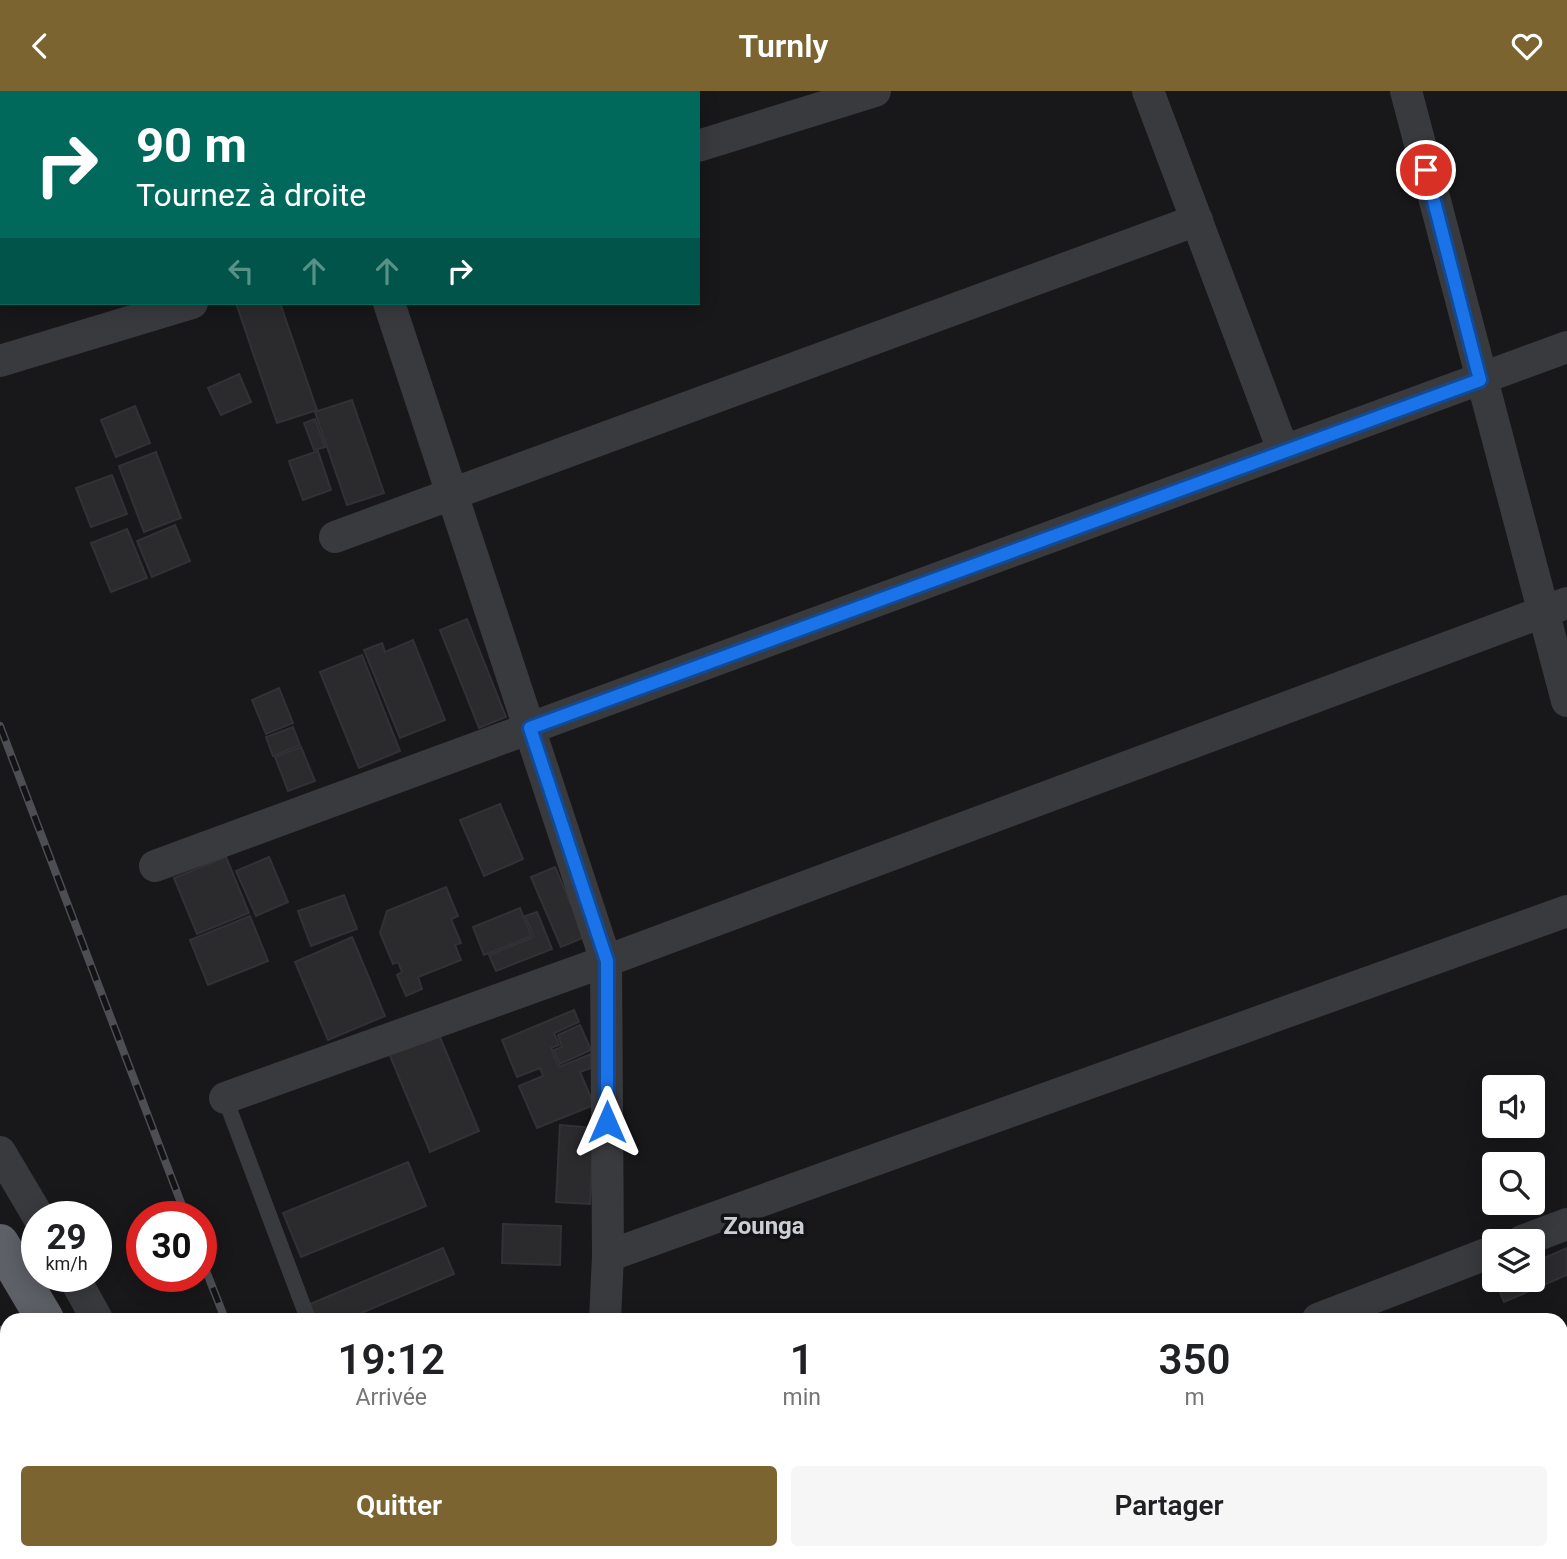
<!DOCTYPE html>
<html lang="fr">
<head>
<meta charset="utf-8">
<style>
  body { margin:0; font-family:Roboto,sans-serif; background:#f6f6f6; color:#202124; height:100vh; display:flex; flex-direction:column; font-size:26px; white-space:nowrap }
  * { box-sizing:border-box; margin:0 }
  p { font-size:23px; color:#757577 }
  .icon { flex:none; width:38px; height:38px; fill:none; stroke:currentColor; stroke-width:2; stroke-linecap:round; stroke-linejoin:round }
  .map { position:relative; flex:1; overflow:hidden }
  .side { position:absolute; left:0px; top:1222px; width:1568px; height:247px; display:flex; flex-direction:column; background:#fff; border-radius:21px 21px 0 0; box-shadow:0 4px 18px #0003 }
  .side>* { flex:none }
  .top-card { position:absolute; left:0px; top:0px; width:700px; height:214px; box-shadow:0 4px 18px #0003; background:#00695c; color:#fff; overflow:hidden }
  .tools { position:absolute; left:1482px; top:984px; display:grid; gap:14px }
  .tools a { display:grid; place-items:center; width:63px; height:63px; border-radius:7px; background:#fff; box-shadow:0 4px 18px #0003; font-size:35px }
  .speed { position:absolute; left:21px; top:1110px; display:flex; gap:14px; font-size:35px; font-weight:700; text-align:center }
  .speed>* { display:grid; place-content:center; width:91px; height:91px; border-radius:50%; background:#fff; box-shadow:0 4px 18px #0003; line-height:1 }
  .speed small { font-size:18px; font-weight:400 }
  .speed .limit { border:10px solid #d22; background:#fff; color:#111 }
  .pin { position:absolute; display:grid; place-items:center; width:60px; height:60px; color:#fff; margin:-30px; border:4px solid #fff; border-radius:50%; box-shadow:0 2px 7px #0007 }
  .me { position:absolute; width:77px; margin:-38px; rotate:0deg; stroke-linejoin:round; filter:drop-shadow(0 0 5px #0008) }
  .turn { display:flex; align-items:center; gap:24px; height:147px; padding:0 21px; font-size:32px }
  .turn .icon { width:91px; height:91px; stroke-width:2.5 }
  .turn b { display:block; font-size:49px; line-height:60px }
  .lanes { display:flex; align-items:center; height:66px; padding:0 21px; background:#0003; justify-content:center; gap:35px; direction:ltr }
  .lanes .off { opacity:.35 }
  .eta { display:flex; justify-content:space-evenly; align-items:center; height:119px; text-align:center }
  .eta b { font-size:42px; font-weight:600; line-height:49px }
  .cta { display:flex; gap:14px; margin-top:auto; padding:14px 21px }
  .cta a { flex:1; height:80px; border-radius:7px; background:#7b6430; color:#fff; font-size:28px; font-weight:600; line-height:80px; text-align:center }
  .cta a+a { background:#f6f6f6; color:#202124 }
  header { display:flex; justify-content:space-between; align-items:center; height:91px; padding:0 21px; background:#7b6430; color:#fff; font-size:32px; font-weight:600 }
  .map>svg:first-child { display:block }
  .building { fill:#2b2b2e; stroke:#323236; stroke-width:2 }
  .lines { fill:none; stroke-linecap:round; stroke-linejoin:round }
  .service { stroke:#393a3e; stroke-width:16 }
  .minor { stroke:#393a3e; stroke-width:32 }
  .trunk { stroke:#5d6066; stroke-width:38 }
  .rail-casing { stroke:#4c4e53; stroke-width:8 }
  .rail { stroke:#131315; stroke-width:5; stroke-dasharray:16; stroke-linecap:butt }
  .route-casing { stroke:#114b97; stroke-width:18 }
  .route { stroke:#1a73e8; stroke-width:12 }
  .labels { text-anchor:middle; dominant-baseline:central; stroke-width:7; stroke-linejoin:round; paint-order:stroke }
  .quarter-label { font-size:24px; font-weight:bold; fill:#cbced5; stroke:#131315 }
</style>
</head>
<body>
<header><svg class="icon" aria-label="back" viewBox="0 0 24 24"><path d="M15 5l-7 7 7 7"/></svg>Turnly<svg class="icon" aria-label="heart" viewBox="0 0 24 24"><path d="M12 20l-8-8c-3-5 5-10 8-4 3-6 11-1 8 4z"/></svg></header>
<div class="map">
<svg width="1567" height="1468" viewBox="0 0 1567 1468">
  <rect width="100%" height="100%" fill="#18181a"/>
  <g class="building">
    <polygon points="236,212 280,212 317,319 277,332"/>
    <polygon points="239,283 251,311 221,324 208,297"/>
    <polygon points="352,309 384,402 347,414 315,321"/>
    <polygon points="135,315 150,352 116,366 101,329"/>
    <polygon points="315,328 325,356 314,359 304,332"/>
    <polygon points="318,360 331,399 303,409 289,370"/>
    <polygon points="156,361 181,427 144,441 119,375"/>
    <polygon points="112,384 127,423 91,436 76,397"/>
    <polygon points="175,434 190,470 152,486 137,450"/>
    <polygon points="127,438 147,487 111,501 91,452"/>
    <polygon points="467,528 506,626 479,637 440,539"/>
    <polygon points="413,549 445,629 400,647 364,559 382,552 385,561"/>
    <polygon points="362,564 400,660 359,677 320,581"/>
    <polygon points="279,597 293,632 266,643 252,609"/>
    <polygon points="293,636 300,654 273,665 266,646"/>
    <polygon points="301,656 315,690 288,700 275,666"/>
    <polygon points="500,713 523,768 484,785 460,729"/>
    <polygon points="226,766 249,822 197,843 174,787"/>
    <polygon points="269,766 288,811 256,825 236,780"/>
    <polygon points="555,776 585,846 561,856 531,786"/>
    <polygon points="446,796 458,825 451,828 461,852 455,854 461,869 418,886 422,898 406,905 397,884 402,881 398,871 393,873 380,842 387,820"/>
    <polygon points="344,804 357,838 311,855 298,820"/>
    <polygon points="520,817 531,845 484,864 473,836"/>
    <polygon points="537,821 552,858 496,880 489,864 534,846 525,825"/>
    <polygon points="250,825 268,870 208,894 190,849"/>
    <polygon points="352,846 385,925 328,949 295,871"/>
    <polygon points="574,919 579,931 554,942 559,954 551,957 559,976 591,963 596,975 580,981 594,1014 537,1037 519,995 543,985 540,977 517,986 502,949"/>
    <polygon points="580,934 591,959 560,973 554,959 562,956 558,944"/>
    <polygon points="437,939 479,1040 430,1061 388,960"/>
    <polygon points="560,1034 594,1037 590,1113 556,1111"/>
    <polygon points="408,1071 426,1115 301,1166 283,1122"/>
    <polygon points="503,1133 561,1135 560,1174 502,1172"/>
    <polygon points="443,1157 454,1183 347,1228 316,1228 310,1213"/>
    <polygon points="1567,1157 1567,1184 1504,1211 1495,1189 1533,1188 1533,1172"/>
  </g>
  <g class="lines">
    <g class="service">
      <polyline points="225,1007 308,1228"/>
      <polyline points="394,1461 397,1468"/>
    </g>
    <g class="minor">
      <polyline points="318,0 319,2"/>
      <polyline points="1148,0 1283,359"/>
      <polyline points="1406,0 1567,610"/>
      <polyline points="698,55 875,0"/>
      <polyline points="389,212 606,870 608,1165 605,1228"/>
      <polyline points="0,270 192,212"/>
      <polyline points="335,446 1197,129"/>
      <polyline points="155,775 1567,256"/>
      <polyline points="225,1007 606,870 1567,512"/>
      <polyline points="0,1061 38,1125"/>
      <polyline points="1522,1150 1567,1133"/>
      <polyline points="608,1165 1567,820"/>
      <polyline points="73,1185 97,1228"/>
      <polyline points="1318,1228 1494,1160"/>
      <polyline points="0,1342 7,1354"/>
      <polyline points="1561,1423 1567,1420"/>
      <polyline points="66,1461 69,1468"/>
      <polyline points="218,1461 222,1468"/>
      <polyline points="1350,1461 1353,1468"/>
      <polyline points="594,1468 594,1461"/>
      <polyline points="662,1468 680,1461"/>
      <polyline points="1432,1468 1452,1461"/>
    </g>
    <g class="trunk">
      <polyline points="0,1152 45,1228"/>
      <polyline points="0,1254 7,1266"/>
      <polyline points="114,1461 117,1468"/>
      <polyline points="170,1461 173,1468"/>
    </g>
    <g class="rail-casing">
      <g id="rail">
        <polyline points="0,635 186,1125"/>
        <polyline points="201,1167 225,1228"/>
        <polyline points="313,1461 315,1468"/>
      </g>
    </g>
    <use href="#rail" class="rail"/>
  </g>
  <g class="lines">
    <g class="route-casing">
      <polyline id="route" points="607,1031 607,870 530,637 1480,289 1426,79"/>
    </g>
    <use href="#route" class="route"/>
  </g>
  <g class="labels">
    <g class="quarter-label">
      <text x="764" y="1135">Zounga</text>
    </g>
  </g>
</svg>
<div class="tools">
<a><svg class="icon" aria-label="sound" viewBox="0 0 24 24"><path d="M4 9h4l5-4v14l-5-4H4zM17 9q2 3 0 6"/></svg></a>
<a><svg class="icon" aria-label="search" viewBox="0 0 24 24"><circle cx="10" cy="10" r="6"/><path d="M15 15l6 6"/></svg></a>
<a><svg class="icon" aria-label="layers" viewBox="0 0 24 24"><path d="M12 4l9 5-9 5-9-5zM3 14l9 5 9-5"/></svg></a>
</div>
<div class="speed"><div>29<small>km/h</small></div><div class="limit">30</div></div>
<div class="pin" style="left:1426px;top:79px;background:#d93025"><svg class="icon" aria-label="arrive" viewBox="0 0 24 24"><path d="M6 21V4h12l-3 4 3 4H6"/></svg></div>
<svg class="me" style="left:607px;top:1031px" viewBox="-20 -20 40 40"><path d="M0-17L14 15 0 8-14 15z" fill="#1a73e8" stroke="#fff" stroke-width="4"/></svg>
<div class="top-card">
<div class="turn"><svg class="icon" aria-label="right" viewBox="0 0 24 24"><path d="M7 20v-9h11M14 6l5 5-5 5"/></svg><div><b>90 m</b>Tournez à droite</div></div>
<div class="lanes"><svg class="icon off" aria-label="left" viewBox="0 0 24 24"><path d="M17 20v-9H6M10 6l-5 5 5 5"/></svg><svg class="icon off" aria-label="ahead" viewBox="0 0 24 24"><path d="M12 20V5M6 11l6-6 6 6"/></svg><svg class="icon off" aria-label="ahead" viewBox="0 0 24 24"><path d="M12 20V5M6 11l6-6 6 6"/></svg><svg class="icon" aria-label="right" viewBox="0 0 24 24"><path d="M7 20v-9h11M14 6l5 5-5 5"/></svg></div>
</div>
<section class="side">
<div class="eta">
<div><b>19:12</b><p>Arrivée</p></div>
<div><b>1</b><p>min</p></div>
<div><b>350</b><p>m</p></div>
</div>
<div class="cta"><a>Quitter</a><a>Partager</a></div>
</section>
</div>
</body>
</html>
